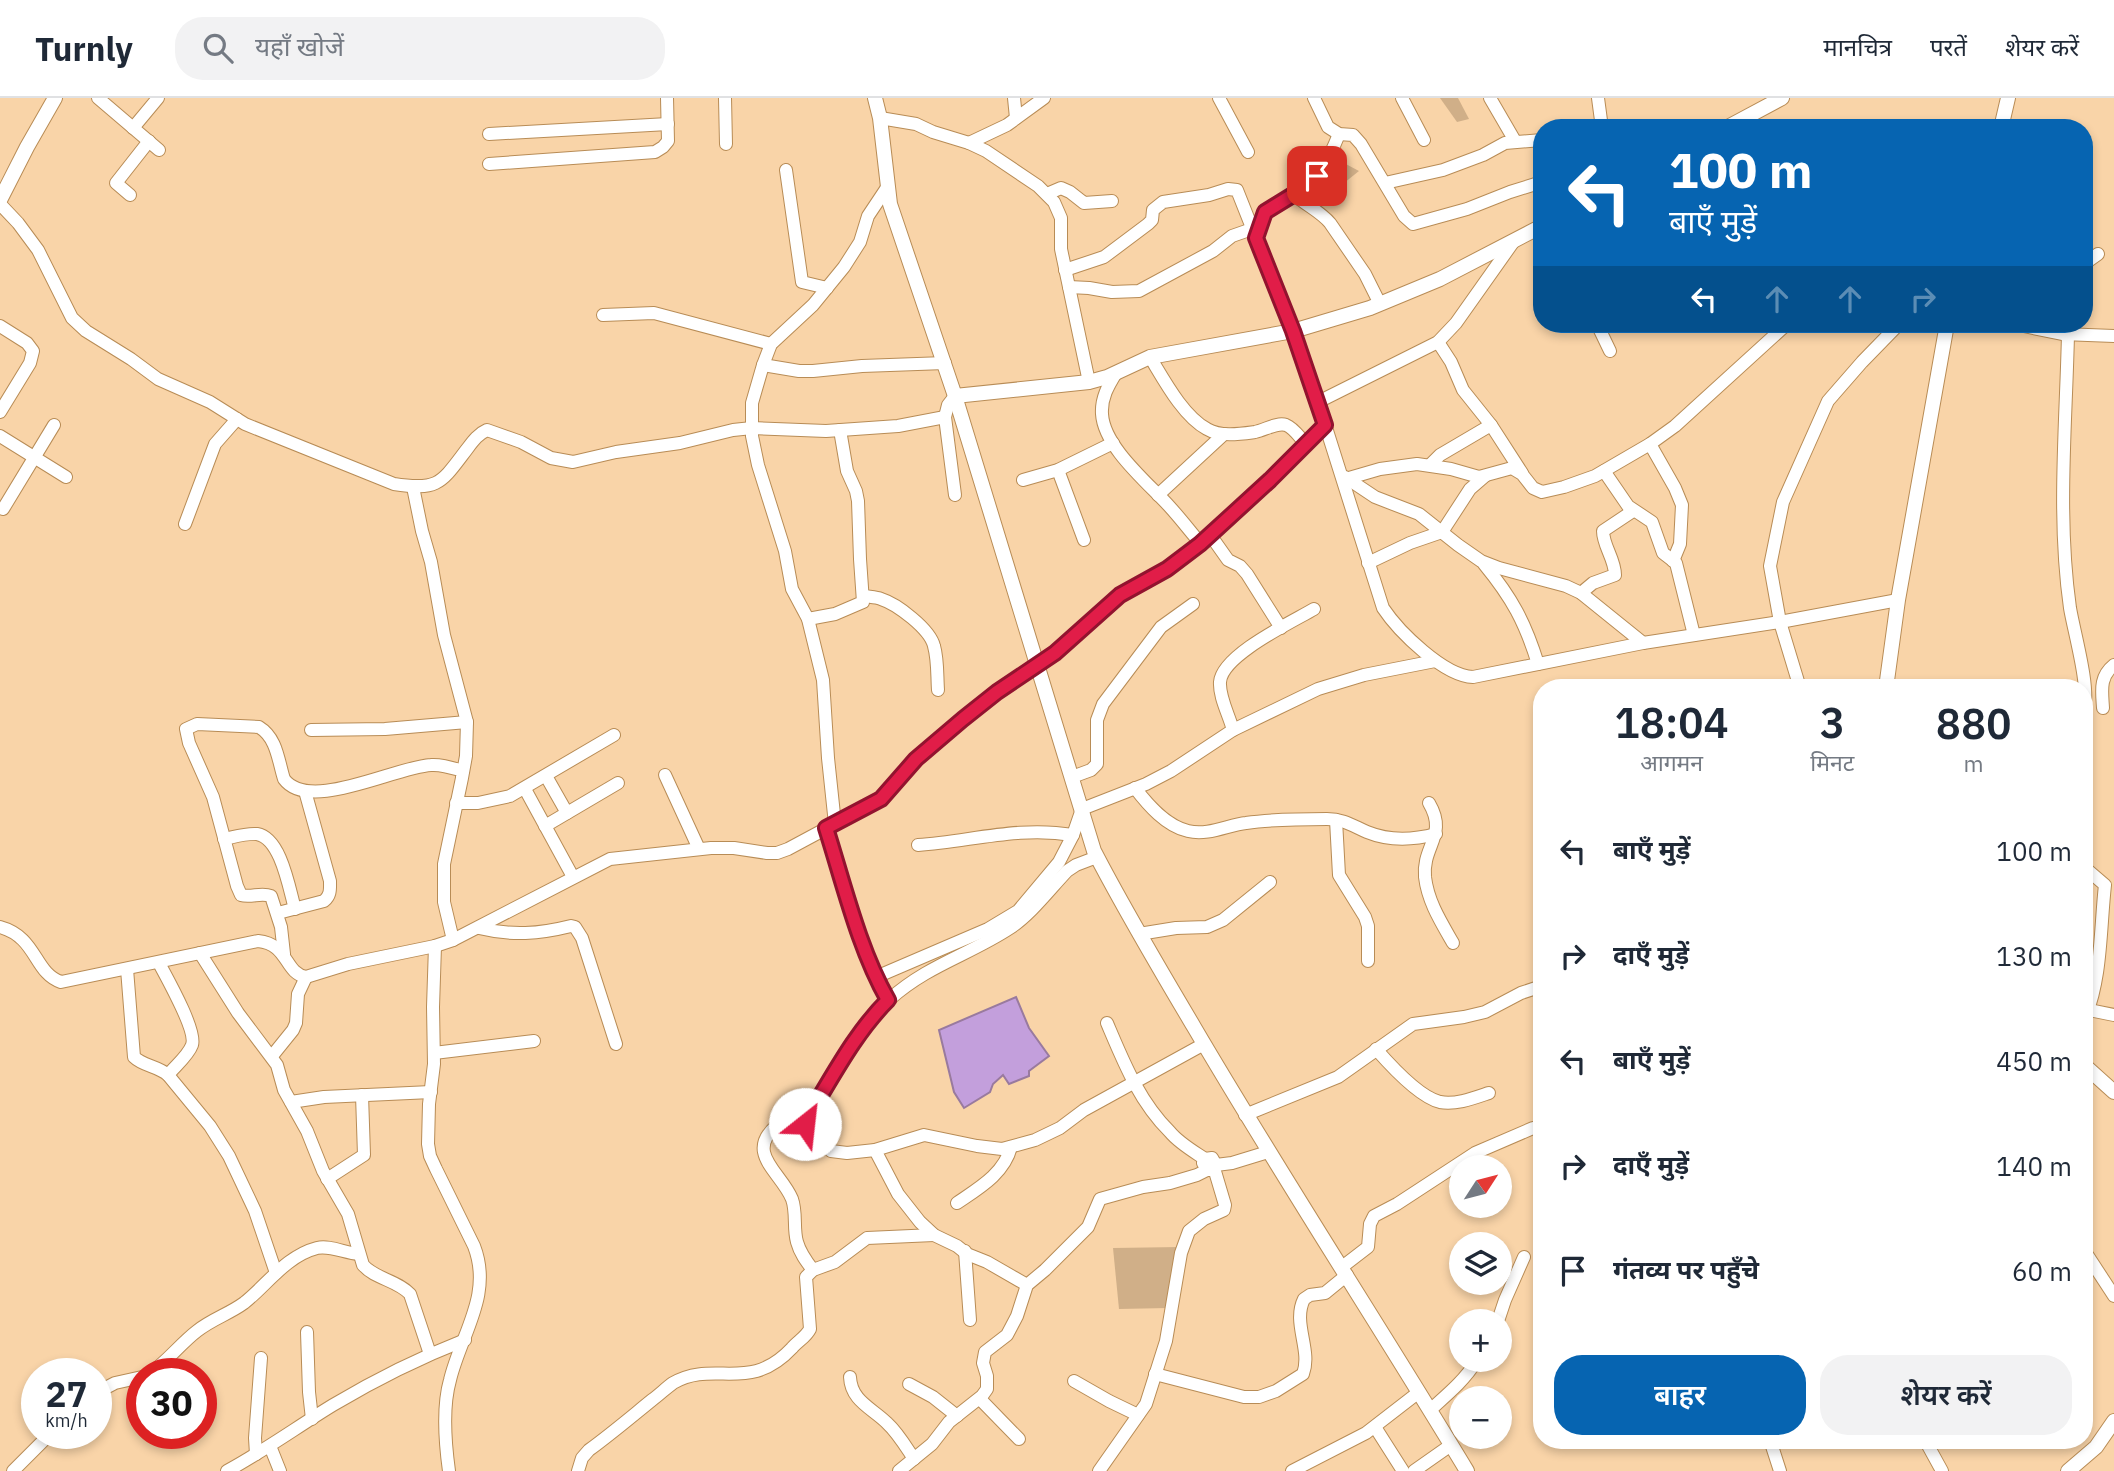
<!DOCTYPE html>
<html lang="hi">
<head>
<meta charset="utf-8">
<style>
  body { margin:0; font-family:"IBM Plex Sans","Noto Sans Devanagari",sans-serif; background:#f2f2f3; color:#1f2937; height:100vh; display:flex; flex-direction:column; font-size:26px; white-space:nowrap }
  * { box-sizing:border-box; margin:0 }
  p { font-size:23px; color:#747a83 }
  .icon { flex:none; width:38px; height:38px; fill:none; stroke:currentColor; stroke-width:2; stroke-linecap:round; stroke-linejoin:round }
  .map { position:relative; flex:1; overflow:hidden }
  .drawer { position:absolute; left:1533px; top:581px; width:560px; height:770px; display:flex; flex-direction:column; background:#fff; border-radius:28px; box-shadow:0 4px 10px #0003 }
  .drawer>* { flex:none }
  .banner { position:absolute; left:1533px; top:21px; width:560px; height:214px; border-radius:28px; box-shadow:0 4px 10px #0003; background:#0664b1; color:#fff; overflow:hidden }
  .needle { width:46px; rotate:54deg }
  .controls { position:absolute; left:1449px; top:1057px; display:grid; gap:14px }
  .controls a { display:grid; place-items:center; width:63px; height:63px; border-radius:50%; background:#fff; box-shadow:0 4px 10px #0003; font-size:35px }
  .speed { position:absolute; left:21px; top:1260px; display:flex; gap:14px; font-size:35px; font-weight:700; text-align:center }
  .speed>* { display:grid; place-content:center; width:91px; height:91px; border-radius:50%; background:#fff; box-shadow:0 4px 10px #0003; line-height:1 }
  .speed small { font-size:18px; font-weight:400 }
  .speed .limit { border:10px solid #d22; background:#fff; color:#111 }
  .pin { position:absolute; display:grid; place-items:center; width:60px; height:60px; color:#fff; margin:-30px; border-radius:14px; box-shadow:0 4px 10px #0006 }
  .me { position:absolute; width:77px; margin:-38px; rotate:29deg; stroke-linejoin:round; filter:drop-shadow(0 0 5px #0008) }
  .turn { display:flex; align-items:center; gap:24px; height:147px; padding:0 21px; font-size:32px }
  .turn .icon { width:91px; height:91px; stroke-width:2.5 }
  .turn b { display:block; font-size:49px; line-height:60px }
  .lanes { display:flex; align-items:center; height:66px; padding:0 21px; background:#0003; justify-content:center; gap:35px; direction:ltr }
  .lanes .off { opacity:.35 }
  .eta { display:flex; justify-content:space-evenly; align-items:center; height:119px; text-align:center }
  .eta b { font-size:42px; font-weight:600; line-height:49px }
  .action { display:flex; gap:14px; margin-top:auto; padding:14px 21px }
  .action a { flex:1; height:80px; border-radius:28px; background:#0664b1; color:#fff; font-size:28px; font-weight:600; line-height:80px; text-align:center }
  .action a+a { background:#f2f2f3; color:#1f2937 }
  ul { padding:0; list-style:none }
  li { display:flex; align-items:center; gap:21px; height:105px; padding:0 21px }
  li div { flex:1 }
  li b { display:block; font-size:26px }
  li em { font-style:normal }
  header { display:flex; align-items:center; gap:42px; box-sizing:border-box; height:98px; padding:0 35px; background:#fff; border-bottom:2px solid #e0e1e3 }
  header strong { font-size:33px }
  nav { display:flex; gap:38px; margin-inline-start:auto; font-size:24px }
  .search { width:490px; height:63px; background:#f2f2f3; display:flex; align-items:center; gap:18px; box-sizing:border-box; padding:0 24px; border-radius:28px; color:#747a83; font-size:26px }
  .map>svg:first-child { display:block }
  .green { fill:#d0af88 }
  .water { fill:#c39fdc; stroke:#997a9e; stroke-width:2 }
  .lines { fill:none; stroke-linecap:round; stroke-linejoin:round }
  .minor-casing { stroke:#b88c56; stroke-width:14 }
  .tertiary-casing { stroke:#b88c56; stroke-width:16 }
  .minor { stroke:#fff; stroke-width:12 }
  .tertiary { stroke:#fff; stroke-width:14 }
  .route-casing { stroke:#92132f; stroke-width:18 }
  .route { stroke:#e11d48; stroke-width:12 }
</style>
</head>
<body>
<header>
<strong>Turnly</strong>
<div class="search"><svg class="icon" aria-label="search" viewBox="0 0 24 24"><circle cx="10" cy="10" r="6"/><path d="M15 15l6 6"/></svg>यहाँ खोजें</div>
<nav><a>मानचित्र</a><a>परतें</a><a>शेयर करें</a></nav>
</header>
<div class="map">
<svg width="2114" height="1373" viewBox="0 0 2114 1373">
  <rect width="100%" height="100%" fill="#f9d4a8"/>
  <g class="green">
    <polygon points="1440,0 1458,0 1469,21 1457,24"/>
    <polygon points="1335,57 1342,64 1359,73 1329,97 1320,76"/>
    <polygon points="1180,1149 1168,1210 1119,1211 1113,1150"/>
  </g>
  <polygon class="water" points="1016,899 1029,930 1049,958 1029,973 1029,978 1009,986 1003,977 993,986 990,994 964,1010 954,994 939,932"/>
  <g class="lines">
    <g class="minor-casing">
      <g id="minor">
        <polyline points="98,0 159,52"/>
        <polyline points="725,0 726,46"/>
        <polyline points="1014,0 1016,20"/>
        <polyline points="1219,0 1248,54"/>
        <polyline points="1314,0 1328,29 1339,36 1353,37 1361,46 1404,118 1413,126 1467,111 1510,94 1542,84"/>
        <polyline points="1402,0 1424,42"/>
        <polyline points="1490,0 1515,43"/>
        <polyline points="1598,0 1602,30"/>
        <polyline points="880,20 916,26 933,34 969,45 986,53 1038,88 1054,104 1061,120 1061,151 1089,284"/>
        <polyline points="133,30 158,0"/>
        <polyline points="489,36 668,26"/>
        <polyline points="969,45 1007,27 1044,0"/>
        <polyline points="489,66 655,54 663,49 668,43 667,0"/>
        <polyline points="786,72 802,184 827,190"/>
        <polyline points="1385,85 1443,72 1483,57 1505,45 1542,42"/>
        <polyline points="1047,96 1061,90 1070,94 1084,105 1112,103"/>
        <path d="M1294,96C1305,107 1320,113 1330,125L1365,176L1380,206"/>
        <polyline points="130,97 116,85 149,43"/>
        <path d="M0,106L18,125L38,152L72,220L86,233L131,261L158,281L210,304L245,326L394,386C439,393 441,385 467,351C473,343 478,336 487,332L521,344L551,360L573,364L616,354L680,345L733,332L752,330L826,333L898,328L945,319"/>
        <path d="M1256,140C1266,103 1276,110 1303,91C1321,78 1331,56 1339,36"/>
        <polyline points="2084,166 2098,156"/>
        <path d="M1065,172L1104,159L1148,126L1152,122L1153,112L1163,104L1209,97L1228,91L1237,92L1293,233L1318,304L1383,510C1399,534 1444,578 1473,579L1643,545L1780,524L1898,502"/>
        <polyline points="1069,189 1089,190 1112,194 1139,193 1213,153 1232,138 1252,131"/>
        <polyline points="603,217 654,215 771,246"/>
        <polyline points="1597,226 1610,253"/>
        <polyline points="2014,226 2062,236 2114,238"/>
        <polyline points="0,228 27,245 33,253 30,265 0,314"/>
        <path d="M2068,236C2066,327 2057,419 2070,510C2074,534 2090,589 2084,611"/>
        <polyline points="1438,244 1451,264 1463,292 1491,327 1522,375"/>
        <path d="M1150,259C1164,282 1183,318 1207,331C1220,339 1240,336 1255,334C1265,332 1277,324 1286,327C1294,330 1300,340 1306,346"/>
        <polyline points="763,267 799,273 813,273 862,268 945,265"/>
        <path d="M1116,275C1108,288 1101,300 1102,316C1104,349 1147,384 1169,408C1180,420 1190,433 1201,446"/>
        <polyline points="1318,304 1438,244 1456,225 1514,143"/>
        <polyline points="0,338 66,379"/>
        <polyline points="1650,346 1675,390 1682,407 1680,446 1673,463"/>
        <polyline points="1430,367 1440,357 1491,327"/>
        <polyline points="1058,372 1084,442"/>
        <polyline points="1604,373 1628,408 1652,424 1663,455 1676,465 1694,537"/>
        <polyline points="1345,379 1375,399 1419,416 1458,447 1481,463 1499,470 1566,488 1581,495 1643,545"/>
        <polyline points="1349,380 1380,371 1417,366 1451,371 1479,379 1512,370 1522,376 1533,390 1542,394 1564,389 1595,378 1650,346 1675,328 1787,226"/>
        <polyline points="1023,382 1058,372 1113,345"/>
        <polyline points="413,389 422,433 431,464 444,537 467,624 466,658 462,680 444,766 444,804 453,842"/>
        <polyline points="955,397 945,319 948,307 955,298"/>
        <polyline points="1158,397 1224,336"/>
        <polyline points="3,411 54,327"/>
        <polyline points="185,426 215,346 237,321"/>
        <polyline points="1211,438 1228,462 1240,468 1247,476 1281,530"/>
        <polyline points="1368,465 1410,445 1442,434 1470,391 1485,378"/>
        <path d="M1484,466C1512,500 1525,524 1538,566"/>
        <path d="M1581,495L1593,485L1615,477C1615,461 1603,448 1603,433L1633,413"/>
        <path d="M864,498C869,499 876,499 881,501C897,506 930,531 934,548C938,562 937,578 938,592"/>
        <polyline points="808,521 835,516 863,504 860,461 858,403 856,393 847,373 840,332"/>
        <polyline points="1800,590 1780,524 1770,468 1783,404 1828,303 1862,264 1899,226"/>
        <path d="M2103,610C2102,593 2099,579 2114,567"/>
        <polyline points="311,632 385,631 467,624"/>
        <path d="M1233,632C1229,617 1219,599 1220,584C1222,557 1292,524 1314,511"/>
        <polyline points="665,677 699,751"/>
        <polyline points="546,678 567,715"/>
        <polyline points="1072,679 1091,672 1097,666 1097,622 1103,606 1161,529 1193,506"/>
        <path d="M1135,690C1148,707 1166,728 1188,733C1208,738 1228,727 1246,725C1273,721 1300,721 1327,721C1344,721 1353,728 1367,734C1389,743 1413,742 1436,736"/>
        <polyline points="525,691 573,779"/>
        <polyline points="456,705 478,705 510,698 614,637"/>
        <path d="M1429,705C1448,737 1422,748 1425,779C1428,804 1441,824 1453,845"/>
        <polyline points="1336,722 1339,777 1365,819 1368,828 1368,863"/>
        <polyline points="835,726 828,660 823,582 808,521 792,491 785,453 758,367 752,338 752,305 763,267 771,246 813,207 844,169 860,144 868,118 888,88"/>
        <polyline points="545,728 618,685"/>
        <path d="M826,731C844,788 859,850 888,902"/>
        <path d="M224,741C234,739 246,735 257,736C281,740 289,790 295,811"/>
        <path d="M918,747C972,743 1019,728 1073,737"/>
        <path d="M1097,759L1076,767L1067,773C1049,792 1031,816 1010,830C969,857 928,867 890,901C854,932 831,980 807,1020L805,1026L813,1041L831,1053L847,1055L875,1052L924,1037L977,1048L1002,1051L1035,1042L1060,1030L1084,1012L1204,946"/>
        <path d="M2084,769L2105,787C2100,831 2102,881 2084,922"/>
        <path d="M278,815L324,803C331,797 330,791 330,783L305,693"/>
        <path d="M0,829C37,839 34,875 61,884L258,843C289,846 284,875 306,879L348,866L435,848L453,842L610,761L711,750H734L767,755H777L788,751L870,707L887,695L909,669L930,648L997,594L1055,555L1120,497L1167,471L1211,438L1325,327"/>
        <path d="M479,830C512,838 539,836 571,828L575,829L582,840L616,946"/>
        <polyline points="1139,836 1176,830 1207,829 1223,822 1270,784"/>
        <path d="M435,848L433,909L434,966L429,1006L428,1046L430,1058L436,1071L474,1148C493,1197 461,1236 450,1282C442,1310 445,1344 449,1373"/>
        <path d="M200,855L238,915L277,967L284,992L307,1033L323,1073L348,1116L363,1167C375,1181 397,1182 410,1196L430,1256"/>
        <path d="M284,856L281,829L271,798C261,794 251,800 241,797L237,788L213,699L189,645L186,631L197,626L259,629C277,640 278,662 284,681C309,715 395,669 431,667C442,666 453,670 463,673"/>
        <path d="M159,865C167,880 197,933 192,947C188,958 175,968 168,977"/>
        <path d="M127,871L134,959C143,968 158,968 168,977L210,1028L229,1058L255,1113L276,1175"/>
        <polyline points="876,879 988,831 1018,813 1059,764 1073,737 1082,711 1146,686 1171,673 1233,632 1318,591 1364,577 1435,563"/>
        <polyline points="2089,912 2114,917"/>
        <path d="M1107,925C1124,965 1139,1003 1170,1034C1179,1045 1193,1053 1205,1061"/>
        <path d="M1376,951C1390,967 1419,999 1440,1004C1456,1007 1474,1000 1489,995"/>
        <polyline points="434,955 534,943"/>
        <polyline points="272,958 293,932 296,925 298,896 306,879"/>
        <polyline points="291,1004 324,999 431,994"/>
        <polyline points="1245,1017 1338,979 1413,926 1464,919 1485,914 1521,895 1542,888"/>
        <path d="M806,1031C797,1025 787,1018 777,1027C744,1055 781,1074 792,1101C797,1115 793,1130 797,1144C800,1155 806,1163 813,1172"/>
        <polyline points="875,1052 898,1096 920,1124 934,1137 957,1148 967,1156 987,1164 1027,1187"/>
        <polyline points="1216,1067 1232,1065 1268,1054"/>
        <polyline points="327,1081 364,1057 362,997"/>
        <path d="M957,1105C979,1090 1004,1076 1011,1049"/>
        <polyline points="2084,1152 2114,1198"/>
        <polyline points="965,1153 970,1222"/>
        <polyline points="1342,1169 1368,1149 1370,1126 1374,1118 1397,1106 1475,1055 1533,1030 1542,1028"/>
        <polyline points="1498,1223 1505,1202 1524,1159"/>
        <polyline points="307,1234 309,1294 312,1321"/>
        <path d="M149,1276C167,1264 180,1246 197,1233C212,1221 229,1216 244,1205C267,1187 286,1158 317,1150C330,1147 345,1155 359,1156"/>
        <path d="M1155,1276L1244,1299H1259L1276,1293L1303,1276C1312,1252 1292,1225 1304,1201L1310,1197L1325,1195L1347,1177"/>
        <path d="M850,1279C851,1303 872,1310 887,1325C898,1335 906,1349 914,1361"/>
        <polyline points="1074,1283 1109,1303 1138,1317"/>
        <polyline points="909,1286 933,1299 957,1318"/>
        <polyline points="96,1295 115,1285 142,1279"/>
        <polyline points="980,1301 1019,1341"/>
        <path d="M1430,1312C1448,1296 1465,1282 1477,1262"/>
        <polyline points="1375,1329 1403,1373"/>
        <polyline points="1770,1342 1780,1373"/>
        <polyline points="1925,1342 1942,1373"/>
        <polyline points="270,1348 280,1373"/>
        <polyline points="256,1356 255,1340 261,1260"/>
        <polyline points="13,1373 51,1335"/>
        <path d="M227,1373C264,1353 297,1329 333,1307C375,1282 419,1260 465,1242"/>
        <path d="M578,1373L582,1360L589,1352C611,1336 631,1319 652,1302C659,1297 666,1290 673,1285C715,1261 749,1296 792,1250C798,1243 806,1239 810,1231L806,1179L813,1172L835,1164L867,1140L934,1137"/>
        <polyline points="899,1373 932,1346 949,1324 982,1298 987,1291 987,1278 983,1265 985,1254 1007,1237 1017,1218 1027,1187 1045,1172 1088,1129 1100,1101 1143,1089 1170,1085 1197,1077 1207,1072 1210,1072 1216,1067 1212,1060 1205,1061 1203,1065 1207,1072"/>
        <polyline points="1099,1373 1146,1306 1166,1243 1181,1155 1189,1133 1204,1121 1224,1112 1225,1107 1214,1070"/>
        <polyline points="1292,1373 1366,1335 1419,1294"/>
        <polyline points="1414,1373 1451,1347"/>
      </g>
    </g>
    <g class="tertiary-casing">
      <g id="tertiary">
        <path d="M875,0L880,20L890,106L955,298L1094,753C1125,813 1159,870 1194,929C1282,1079 1377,1224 1467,1373"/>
        <polyline points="1726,30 1782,0"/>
        <polyline points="2001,30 2008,0"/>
        <polyline points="0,102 27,49 55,0"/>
        <polyline points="955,298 1089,284 1107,279 1150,259 1293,233 1370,210 1440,181 1542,128"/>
        <polyline points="1886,590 1898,502 1947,226"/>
        <polyline points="2084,967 2114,994"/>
        <polyline points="2068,1373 2096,1349 2114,1323"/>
      </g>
    </g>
    <use href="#minor" class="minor"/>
    <use href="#tertiary" class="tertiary"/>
  </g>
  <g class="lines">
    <g class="route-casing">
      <path id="route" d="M805,1026L807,1020C832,980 854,936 888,902C859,851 844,787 826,730L881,701L916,661L963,621L997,594L1055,555L1120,497L1167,471L1200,446L1270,382L1325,327L1293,233L1256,140L1265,114L1304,90L1317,78"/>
    </g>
    <use href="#route" class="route"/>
  </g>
</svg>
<div class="controls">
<a><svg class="needle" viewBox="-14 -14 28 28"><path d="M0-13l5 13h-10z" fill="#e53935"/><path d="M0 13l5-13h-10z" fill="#747a83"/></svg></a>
<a><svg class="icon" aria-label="layers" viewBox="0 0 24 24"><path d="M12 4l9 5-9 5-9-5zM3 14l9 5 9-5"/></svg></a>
<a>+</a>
<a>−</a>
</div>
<div class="speed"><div>27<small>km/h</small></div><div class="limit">30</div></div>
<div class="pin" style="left:1317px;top:78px;background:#d93025"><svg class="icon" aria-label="arrive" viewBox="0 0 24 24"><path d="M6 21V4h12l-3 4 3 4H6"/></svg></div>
<svg class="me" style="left:805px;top:1026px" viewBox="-20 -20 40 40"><circle r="19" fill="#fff"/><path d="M0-13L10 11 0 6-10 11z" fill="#e11d48"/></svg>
<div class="banner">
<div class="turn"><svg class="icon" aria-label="left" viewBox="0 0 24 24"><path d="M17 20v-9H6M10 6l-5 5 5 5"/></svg><div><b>100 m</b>बाएँ मुड़ें</div></div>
<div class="lanes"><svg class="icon" aria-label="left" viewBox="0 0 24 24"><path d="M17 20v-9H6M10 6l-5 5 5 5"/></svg><svg class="icon off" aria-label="ahead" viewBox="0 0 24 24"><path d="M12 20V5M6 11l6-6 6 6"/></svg><svg class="icon off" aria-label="ahead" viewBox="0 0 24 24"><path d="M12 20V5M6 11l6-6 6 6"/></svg><svg class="icon off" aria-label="right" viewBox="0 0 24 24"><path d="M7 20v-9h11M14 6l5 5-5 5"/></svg></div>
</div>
<section class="drawer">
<div class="eta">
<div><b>18:04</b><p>आगमन</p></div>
<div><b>3</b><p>मिनट</p></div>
<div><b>880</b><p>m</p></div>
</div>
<ul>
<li><svg class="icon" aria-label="left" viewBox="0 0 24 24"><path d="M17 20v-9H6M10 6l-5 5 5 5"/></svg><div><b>बाएँ मुड़ें</b></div><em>100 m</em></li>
<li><svg class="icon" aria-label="right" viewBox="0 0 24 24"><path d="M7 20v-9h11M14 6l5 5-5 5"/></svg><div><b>दाएँ मुड़ें</b></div><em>130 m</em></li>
<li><svg class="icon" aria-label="left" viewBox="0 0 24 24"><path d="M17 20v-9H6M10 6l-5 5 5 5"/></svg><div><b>बाएँ मुड़ें</b></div><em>450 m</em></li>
<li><svg class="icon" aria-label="right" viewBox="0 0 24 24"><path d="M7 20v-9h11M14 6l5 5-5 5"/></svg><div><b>दाएँ मुड़ें</b></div><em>140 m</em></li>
<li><svg class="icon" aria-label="arrive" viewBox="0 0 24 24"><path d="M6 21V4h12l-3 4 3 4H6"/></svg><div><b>गंतव्य पर पहुँचे</b></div><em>60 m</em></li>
</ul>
<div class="action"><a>बाहर</a><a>शेयर करें</a></div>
</section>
</div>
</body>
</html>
